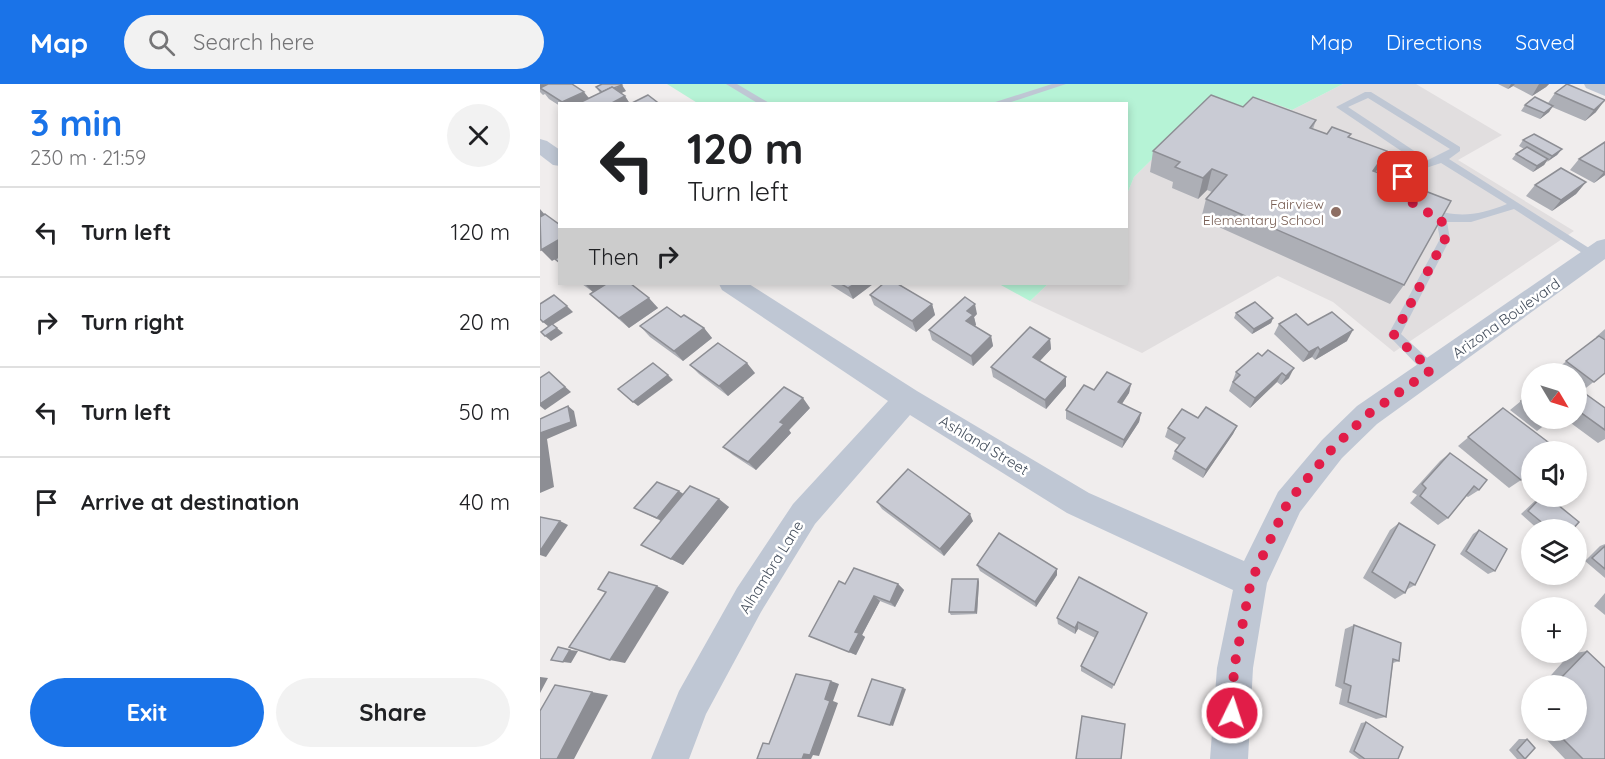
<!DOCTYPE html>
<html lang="en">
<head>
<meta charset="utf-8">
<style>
  body { margin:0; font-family:Quicksand,sans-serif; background:#f2f2f2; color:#202124; height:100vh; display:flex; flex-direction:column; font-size:22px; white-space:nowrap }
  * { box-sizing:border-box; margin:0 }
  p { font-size:20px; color:#757577 }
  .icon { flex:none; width:33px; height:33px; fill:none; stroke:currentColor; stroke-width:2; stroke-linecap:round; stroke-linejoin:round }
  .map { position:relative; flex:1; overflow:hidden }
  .drawer { display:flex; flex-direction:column; background:#fff; width:540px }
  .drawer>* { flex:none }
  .top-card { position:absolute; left:18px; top:18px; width:570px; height:183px; border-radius:0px; box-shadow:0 3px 9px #0003; background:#fff; color:#202124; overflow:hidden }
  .needle { width:39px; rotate:128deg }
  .tools { position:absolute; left:981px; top:279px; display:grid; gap:12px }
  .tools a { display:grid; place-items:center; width:66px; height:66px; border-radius:50%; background:#fff; box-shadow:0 3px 9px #0003; font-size:30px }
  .pin { position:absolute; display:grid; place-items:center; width:51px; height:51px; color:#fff; margin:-26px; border-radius:12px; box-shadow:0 3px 9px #0006 }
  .me { position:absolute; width:66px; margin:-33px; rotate:4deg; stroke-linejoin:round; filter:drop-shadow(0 0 4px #0008) }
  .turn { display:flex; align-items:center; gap:21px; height:126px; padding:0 30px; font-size:27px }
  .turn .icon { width:78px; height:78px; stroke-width:2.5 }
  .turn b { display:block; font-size:42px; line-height:51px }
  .then { display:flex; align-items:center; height:57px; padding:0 30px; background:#0003; gap:12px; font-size:22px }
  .round { display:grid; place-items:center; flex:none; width:63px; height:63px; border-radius:32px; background:#f2f2f2 }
  .head { display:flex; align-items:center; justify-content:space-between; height:102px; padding:0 30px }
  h1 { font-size:36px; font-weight:700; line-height:45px; color:#1a73e8 }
  .primary-button { display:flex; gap:12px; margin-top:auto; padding:12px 30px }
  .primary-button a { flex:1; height:69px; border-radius:36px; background:#1a73e8; color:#fff; font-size:24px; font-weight:700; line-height:69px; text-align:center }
  .primary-button a+a { background:#f2f2f2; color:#202124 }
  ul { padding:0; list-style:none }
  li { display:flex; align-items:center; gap:18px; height:90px; padding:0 30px; border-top:2px solid #e0e0e0 }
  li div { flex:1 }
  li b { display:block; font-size:22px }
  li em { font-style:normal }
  header { display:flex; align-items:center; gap:36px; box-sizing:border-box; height:84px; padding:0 30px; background:#1a73e8; color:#fff }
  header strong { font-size:28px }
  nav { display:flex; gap:33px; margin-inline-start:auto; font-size:21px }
  .search { width:420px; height:54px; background:#f2f2f2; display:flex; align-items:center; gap:15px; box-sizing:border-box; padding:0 21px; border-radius:33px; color:#757577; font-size:22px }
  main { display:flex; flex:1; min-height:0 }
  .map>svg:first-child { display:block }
  .education { fill:#e1dedf }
  .green { fill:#b6f3d6 }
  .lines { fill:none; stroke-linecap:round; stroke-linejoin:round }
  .service { fill:#bfc7d4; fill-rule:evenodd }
  .minor { fill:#bfc7d4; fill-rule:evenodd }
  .wall { fill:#adafb6 }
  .shaded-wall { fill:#8d8e94 }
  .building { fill:#c9cbd4; stroke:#8d8e94; stroke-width:1.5 }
  .route { stroke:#e11d48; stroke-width:10; stroke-dasharray:0 18 }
  .education-dot { fill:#8d6e63; stroke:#fff; stroke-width:2 }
  .labels { text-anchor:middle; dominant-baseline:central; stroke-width:5; stroke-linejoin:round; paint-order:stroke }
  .far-education-label { font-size:14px; fill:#785e54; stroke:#fff; text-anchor:end }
  .street-label { font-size:15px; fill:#444e5c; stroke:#fff }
</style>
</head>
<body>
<header>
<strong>Map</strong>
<div class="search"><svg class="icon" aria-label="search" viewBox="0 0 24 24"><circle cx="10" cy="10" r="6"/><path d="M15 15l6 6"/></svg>Search here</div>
<nav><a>Map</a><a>Directions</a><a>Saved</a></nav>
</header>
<main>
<section class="drawer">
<div class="head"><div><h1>3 min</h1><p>230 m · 21:59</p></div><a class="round"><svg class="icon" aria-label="close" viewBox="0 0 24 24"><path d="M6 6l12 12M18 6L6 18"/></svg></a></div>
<ul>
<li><svg class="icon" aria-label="left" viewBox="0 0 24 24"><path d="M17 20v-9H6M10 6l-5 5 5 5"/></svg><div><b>Turn left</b></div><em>120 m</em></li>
<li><svg class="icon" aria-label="right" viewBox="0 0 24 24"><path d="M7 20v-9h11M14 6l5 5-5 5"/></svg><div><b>Turn right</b></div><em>20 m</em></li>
<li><svg class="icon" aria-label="left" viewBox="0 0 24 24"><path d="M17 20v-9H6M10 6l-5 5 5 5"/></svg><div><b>Turn left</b></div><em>50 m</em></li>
<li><svg class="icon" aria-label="arrive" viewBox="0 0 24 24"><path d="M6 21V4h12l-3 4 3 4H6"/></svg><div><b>Arrive at destination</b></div><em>40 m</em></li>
</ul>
<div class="primary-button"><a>Exit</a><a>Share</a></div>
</section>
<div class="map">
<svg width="1065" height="675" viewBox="0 0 1065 675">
  <rect width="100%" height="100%" fill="#f0eded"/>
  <polygon class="education" points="803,0 876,0 962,51 918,76 1034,147 854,268 793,218 738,192 602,269 490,217 508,200 586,200 587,110 594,93 662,26 693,38 722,14 752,26"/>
  <g class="green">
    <polygon points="127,0 803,0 752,26 722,15 693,38 662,26 594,93 587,110 586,20 159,20"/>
    <polygon points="459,200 508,200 490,217"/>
  </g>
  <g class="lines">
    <g class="service">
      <polygon points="186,0 197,0 231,20 219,20"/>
      <polygon points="512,0 526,0 465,20 449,20"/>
      <path d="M825,8H831L920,63V67L909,75L1060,171L1058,174H1050L974,125L931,138H907L910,155L861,250L896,282L897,286L891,291L886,290L848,251L900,155L896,135L882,128L887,124C918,134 937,132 967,120L901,79L880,86L869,94L868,106L874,115L869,118L865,117L858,106L857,98L866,85L879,79L796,23ZM828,14L910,65L888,76L808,23Z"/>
    </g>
    <g class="minor">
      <polygon points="1044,0 1065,0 1065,12 1046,4"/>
      <polygon points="0,55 7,57 20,66 20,82 13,81 0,71"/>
      <polygon points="1065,155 1065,175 837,340 802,374 760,428 727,499 713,584 708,675 670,675 677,584 693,506 527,429 370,331 275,440 221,528 166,630 149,675 111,675 139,607 197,504 253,420 348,317 182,206 179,200 209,200 377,307 549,409 704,477 738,408 782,356 817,322 1057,157"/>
    </g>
  </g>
  <g class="wall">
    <polygon points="0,0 49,14 60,9 56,3 86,7 80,9 85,12 90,20 20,20 20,22 9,15 5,10 3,11 0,8"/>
    <polygon points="958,0 1009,0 1006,3 992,12 973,2 968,5"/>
    <polygon points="1027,0 1056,28 1045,37 1012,23 1009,28 1000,35 981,27 985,21 1008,19 1015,9"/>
    <polygon points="703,23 776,36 773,45 787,50 809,54 836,88 864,201 850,220 661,135 666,115 672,108 667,106 658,115 632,104 633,98 610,88 613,67"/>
    <polygon points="983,56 1022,65 1017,71 1007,77 1004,81 993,88 972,75 976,70 984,65 979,62"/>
    <polygon points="1065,58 1065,91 1054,99 1030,86 1039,75"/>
    <polygon points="1046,98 1036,110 1012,127 986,112 995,101"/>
    <polygon points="42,200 91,200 118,224 89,244 61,220 50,210 53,208"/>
    <polygon points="289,200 333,200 313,215"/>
    <polygon points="330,211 392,220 395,231 376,248 334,221"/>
    <polygon points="696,229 733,234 731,239 712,250 694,234"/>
    <polygon points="437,230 434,233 436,241 435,242 451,252 453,262 433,282 392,256 389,246"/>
    <polygon points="141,233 164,244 172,254 143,277 110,253 100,242"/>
    <polygon points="739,240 768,241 807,257 775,276 772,273 763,278 734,250"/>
    <polygon points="1065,245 1065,289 1042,307 1065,324 1065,355 1058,359 1024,334 1036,334 1036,290 1018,290 1014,287 1057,253 1056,253"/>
    <polygon points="510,255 511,265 500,277 526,302 506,325 453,293 451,283"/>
    <polygon points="718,269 749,294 741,301 737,298 710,324 689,307 696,288"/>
    <polygon points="150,281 215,289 188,312 159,290"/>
    <polygon points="591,300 589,309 582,320 601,329 599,338 582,364 526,335 526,326 554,306"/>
    <polygon points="992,308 992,334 1014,334 997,347 970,326"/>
    <polygon points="270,324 249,346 251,349 216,386 193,371 183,363"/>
    <polygon points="963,324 981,396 969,404 918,362"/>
    <polygon points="658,334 697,342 693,350 663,394 632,375 635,367 639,361 625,353 628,344"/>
    <polygon points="910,369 939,406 928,413 926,412 908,434 898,441 870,419 877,411 872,408 900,377"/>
    <polygon points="144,410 189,423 143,481 114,467 121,437 94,424"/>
    <polygon points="1001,412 1007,412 1032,446 999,446 981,430 998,414"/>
    <polygon points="337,418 433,437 404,472 342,425"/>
    <polygon points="859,439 875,501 866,506 865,509 855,515 823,494 850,446"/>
    <polygon points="939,446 955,487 948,490 920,470 933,450"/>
    <polygon points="1065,460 1065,494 1045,477 1060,462"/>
    <polygon points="437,481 517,491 496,523 440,487"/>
    <polygon points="438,495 439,498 437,530 411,531 409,528"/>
    <polygon points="305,500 358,500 364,506 355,523 340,517 322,551 325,553 316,571 269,552"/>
    <polygon points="1065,509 1065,531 1054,522"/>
    <polygon points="607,529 572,605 541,587 541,582 555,554 538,545 535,550 518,540 517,534"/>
    <polygon points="814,541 859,577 853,579 846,633 836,635 799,620 802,605 795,602 805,545"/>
    <polygon points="1047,567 1065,675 1025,675 1004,653 1010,646 1036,646 1036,602 1007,602 1004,599 1030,570"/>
    <polygon points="826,638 858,675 819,675 809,668 821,639"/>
    <polygon points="979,655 987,655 985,675 977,675 969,666"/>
  </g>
  <g class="shaded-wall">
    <polygon points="0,0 26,0 0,4"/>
    <polygon points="971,0 975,0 973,2 968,5"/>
    <polygon points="999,0 1009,0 1006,3 992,12"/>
    <polygon points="82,1 86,7 68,15 64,9"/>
    <polygon points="44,8 53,19 23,20 22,18"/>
    <polygon points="85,12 90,20 70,20"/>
    <polygon points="1065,16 1056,28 1045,37 1054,26"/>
    <polygon points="1013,22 1009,28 1000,35 1004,29"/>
    <polygon points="1022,65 1017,71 1007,78 1012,72"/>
    <polygon points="847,67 836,88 833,87"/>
    <polygon points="1008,75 1004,81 993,88 997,82"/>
    <polygon points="672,85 667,106 658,115 663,94"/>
    <polygon points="1065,87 1065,91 1054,99"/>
    <polygon points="1046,98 1036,110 1012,127 1021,116"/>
    <polygon points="0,125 6,132 0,135"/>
    <polygon points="20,155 20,172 12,177 1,166"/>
    <polygon points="45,200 71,200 55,210"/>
    <polygon points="315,200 333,200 313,215 308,204"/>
    <polygon points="109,214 118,224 89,244 79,234"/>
    <polygon points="392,220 395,231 376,248 372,237"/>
    <polygon points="435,220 437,230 434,233 436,241 429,247 426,237 427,227"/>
    <polygon points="27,222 33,228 9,243 3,238"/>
    <polygon points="733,234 731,239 712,250 714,245"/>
    <polygon points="17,244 23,249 11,257 5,252"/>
    <polygon points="164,244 172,254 143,277 134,267"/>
    <polygon points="813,246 807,257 775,276 780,266"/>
    <polygon points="451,252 453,262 433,282 431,272"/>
    <polygon points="510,255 511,265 494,283 493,273"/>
    <polygon points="778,263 772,273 763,278 769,268"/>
    <polygon points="207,279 215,289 188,312 179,302"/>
    <polygon points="754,284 749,294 741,301 746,292"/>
    <polygon points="9,288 31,308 5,326 0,322 0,320"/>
    <polygon points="742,289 737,298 710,324 715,314"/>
    <polygon points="128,291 133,296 98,322 93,318"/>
    <polygon points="526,293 526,302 506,325 505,316"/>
    <polygon points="591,300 589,309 577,327 578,318"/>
    <polygon points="263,314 270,324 249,346 251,349 216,386 208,378 240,338"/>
    <polygon points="28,322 34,327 37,342 7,355 14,403 0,409 0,349"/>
    <polygon points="601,329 599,338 582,364 584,356"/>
    <polygon points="697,342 693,350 663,394 666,386"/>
    <polygon points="139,407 145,411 123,438 117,434"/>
    <polygon points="179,415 189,423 143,481 131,475"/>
    <polygon points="430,430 433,437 404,472 400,465"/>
    <polygon points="20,437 28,441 6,473 0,471 0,467"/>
    <polygon points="517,485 517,491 496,523 495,518"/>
    <polygon points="438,495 439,498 437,530 435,528"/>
    <polygon points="358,500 364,506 355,523 350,518"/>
    <polygon points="117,502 129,508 85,579 70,576"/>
    <polygon points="334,512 340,517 322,551 325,553 316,571 309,568 315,548"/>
    <polygon points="538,538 538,545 535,550 535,544"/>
    <polygon points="30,566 38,567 31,579 23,578"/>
    <polygon points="0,593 8,594 0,609"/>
    <polygon points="291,597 299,600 293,617 298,619 279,672 273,671 271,675 262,675"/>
    <polygon points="363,604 366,605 353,642 350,641"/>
    <polygon points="52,608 68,611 34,675 17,675"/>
  </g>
  <g class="building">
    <polygon points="8,0 32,0 44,8 22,18 0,4"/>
    <polygon points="62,0 81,0 82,1 74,4 72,3 62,8 56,3"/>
    <polygon points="1027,0 1065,16 1054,26 1015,9"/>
    <polygon points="72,3 85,12 70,20 37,20"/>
    <polygon points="108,11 117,18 114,20 90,20"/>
    <polygon points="671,11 703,23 713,13 776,36 770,44 787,50 792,43 811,50 808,53 847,67 833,87 911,117 864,201 666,115 687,91 672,85 663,94 635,83 640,78 613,67"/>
    <polygon points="995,13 1013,22 1004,29 985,21"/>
    <polygon points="994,50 1022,65 1012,72 983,56"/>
    <polygon points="1065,58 1065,87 1064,88 1039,75"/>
    <polygon points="987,63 1008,75 997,82 976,70"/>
    <polygon points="1021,84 1046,98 1021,116 995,101"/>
    <polygon points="5,130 20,141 20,155 1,166 0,133"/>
    <polygon points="20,172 20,179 15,175"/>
    <polygon points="66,200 91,200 109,214 79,234 50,210"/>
    <polygon points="301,200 315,200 308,204"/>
    <polygon points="343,200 358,200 392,220 372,237 330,211"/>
    <polygon points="14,211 27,222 3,238 0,235 0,220"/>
    <polygon points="425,213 435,220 427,227 433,231 426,237 451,252 431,272 389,246"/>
    <polygon points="715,218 733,234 714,245 696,229"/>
    <polygon points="127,223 141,233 144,231 164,244 134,267 100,242"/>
    <polygon points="792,228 813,246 780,266 778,263 769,268 739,240 756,230 768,241"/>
    <polygon points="12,240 17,244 5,252 1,248"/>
    <polygon points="490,243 510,255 493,273 526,293 505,316 451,283"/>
    <polygon points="1059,252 1065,256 1065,289 1054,298 1026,277"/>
    <polygon points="178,259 207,279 179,302 150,281"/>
    <polygon points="728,266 754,284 746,292 742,289 715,314 693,298 700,291 696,288 718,269 722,272"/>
    <polygon points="113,279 128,291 93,318 78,305"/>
    <polygon points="9,288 25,303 0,320 0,294"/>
    <polygon points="567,288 591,300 578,318 601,329 584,356 526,326 544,301 554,306"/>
    <polygon points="244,303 263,314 240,338 244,340 208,378 183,363"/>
    <polygon points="1036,303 1065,324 1065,346 1036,325"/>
    <polygon points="992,308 992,325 981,317"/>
    <polygon points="28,322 31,338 0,349 0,335"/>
    <polygon points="666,323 697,342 666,386 635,367 645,354 628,344 642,325 658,334"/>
    <polygon points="963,324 1016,364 1012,368 992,368 992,386 981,396 928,353"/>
    <polygon points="1004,334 1014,334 1010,339"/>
    <polygon points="910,369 947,396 939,406 934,402 908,434 880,412 886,404 882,400"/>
    <polygon points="368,385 430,430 400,465 337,418"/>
    <polygon points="117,398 139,407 117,434 94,424"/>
    <polygon points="150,402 179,415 131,475 101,461"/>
    <polygon points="1002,412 1007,412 1039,438 1032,446 1011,446 988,427"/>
    <polygon points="0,433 20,437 0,467"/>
    <polygon points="859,439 895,461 875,501 870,498 865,509 832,488"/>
    <polygon points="939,446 967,465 955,487 926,467"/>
    <polygon points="459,449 517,485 495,518 437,481"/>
    <polygon points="1065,462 1065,485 1052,474"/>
    <polygon points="314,484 358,500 350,518 334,512 315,548 319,549 309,568 269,552 299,497 305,500"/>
    <polygon points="69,488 117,502 70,576 29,563 66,508 58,505"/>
    <polygon points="539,493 607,529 574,601 541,582 558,548 538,538 535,544 517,534"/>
    <polygon points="412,495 438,495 435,528 409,528"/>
    <polygon points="814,541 861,559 859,577 853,575 846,633 808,618 811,602 804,599"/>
    <polygon points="18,563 30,566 23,578 11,576"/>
    <polygon points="1047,567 1065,584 1065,675 1043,675 1020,652 1026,646 1036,646 1036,622 1041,617 1036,612 1036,602 1025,602 1019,596"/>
    <polygon points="256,590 291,597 285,615 290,617 270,671 264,670 262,675 217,675 223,659 229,660"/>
    <polygon points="332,595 363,604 350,641 318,632"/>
    <polygon points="15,601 52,608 17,675 0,675 0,627"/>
    <polygon points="542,632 585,640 581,675 536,675"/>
    <polygon points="826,638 863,663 858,675 825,675 814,667"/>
    <polygon points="987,655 995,664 985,675 977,666"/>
  </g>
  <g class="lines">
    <path class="route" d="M692,629L694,584L711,497L748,418L792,365L827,331L891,286L854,251L905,155L901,134C881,126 860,117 863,93"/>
  </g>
  <circle class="education-dot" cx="796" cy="128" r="6"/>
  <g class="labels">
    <g class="far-education-label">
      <text x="784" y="120">Fairview<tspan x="784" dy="16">Elementary School</tspan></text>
    </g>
    <g class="street-label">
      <text transform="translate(966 234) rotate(-35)">Arizona Boulevard</text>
      <text transform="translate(444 361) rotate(31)">Ashland Street</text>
      <text transform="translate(231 483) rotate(-58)">Alhambra Lane</text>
    </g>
  </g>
</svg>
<div class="tools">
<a><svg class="needle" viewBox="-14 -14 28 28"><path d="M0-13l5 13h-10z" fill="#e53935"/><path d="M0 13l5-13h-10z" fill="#757577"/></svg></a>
<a><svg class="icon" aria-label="sound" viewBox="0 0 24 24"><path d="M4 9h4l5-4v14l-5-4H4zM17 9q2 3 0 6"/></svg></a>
<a><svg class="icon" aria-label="layers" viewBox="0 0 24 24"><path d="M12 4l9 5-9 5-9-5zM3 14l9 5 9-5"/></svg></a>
<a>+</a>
<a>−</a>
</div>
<div class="pin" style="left:863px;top:93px;background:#d93025"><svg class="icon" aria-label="arrive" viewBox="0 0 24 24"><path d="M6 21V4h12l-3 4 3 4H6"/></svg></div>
<svg class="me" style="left:692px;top:629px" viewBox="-20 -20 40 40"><circle r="17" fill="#e11d48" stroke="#fff" stroke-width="3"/><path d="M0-11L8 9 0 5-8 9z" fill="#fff"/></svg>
<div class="top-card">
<div class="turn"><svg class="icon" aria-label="left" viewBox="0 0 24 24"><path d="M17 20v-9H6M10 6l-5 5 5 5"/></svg><div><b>120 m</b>Turn left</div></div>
<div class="then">Then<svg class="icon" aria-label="right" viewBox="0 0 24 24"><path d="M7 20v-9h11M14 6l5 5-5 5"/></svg></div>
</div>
</div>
</main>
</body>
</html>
